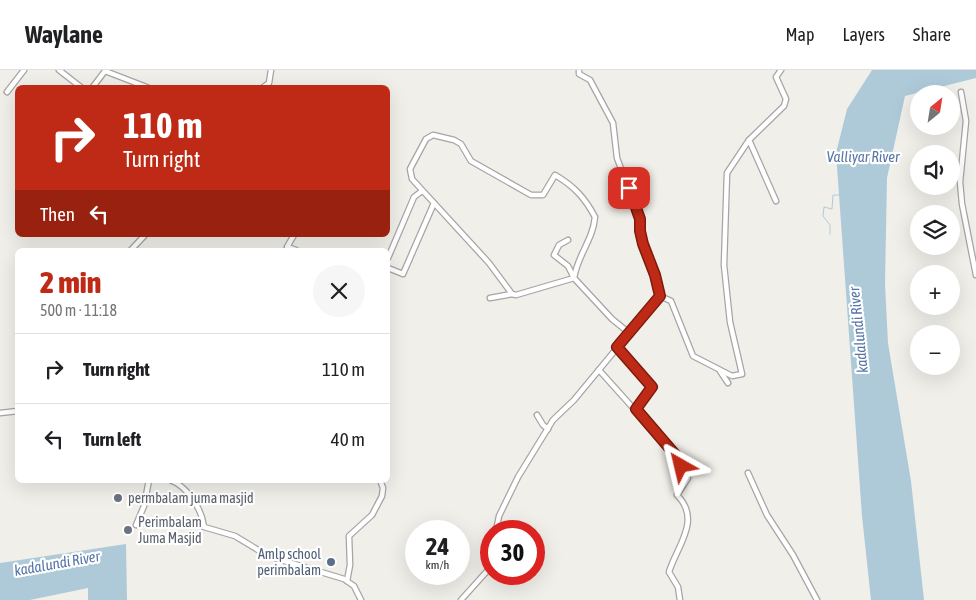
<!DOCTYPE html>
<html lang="en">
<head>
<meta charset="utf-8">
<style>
  body { margin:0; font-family:"Asap Condensed",sans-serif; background:#f6f6f6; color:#202124; height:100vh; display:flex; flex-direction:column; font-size:19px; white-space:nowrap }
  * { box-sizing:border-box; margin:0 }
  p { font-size:16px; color:#757577 }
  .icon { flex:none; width:28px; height:28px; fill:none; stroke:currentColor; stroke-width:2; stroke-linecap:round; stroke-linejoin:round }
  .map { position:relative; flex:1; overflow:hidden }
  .panel { position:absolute; left:15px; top:178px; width:375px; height:235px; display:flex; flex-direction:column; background:#fff; border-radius:8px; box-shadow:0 5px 20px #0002 }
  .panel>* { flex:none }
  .hud { position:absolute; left:15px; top:15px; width:375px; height:152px; border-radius:8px; box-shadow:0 5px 20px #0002; background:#be2a15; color:#fff; overflow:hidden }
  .needle { width:32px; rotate:30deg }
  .controls { position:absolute; left:910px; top:15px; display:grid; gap:10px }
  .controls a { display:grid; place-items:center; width:50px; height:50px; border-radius:50%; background:#fff; box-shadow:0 5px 20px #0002; font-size:25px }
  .speed { position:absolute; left:405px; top:450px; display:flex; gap:10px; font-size:25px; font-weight:700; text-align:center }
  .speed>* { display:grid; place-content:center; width:65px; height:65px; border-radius:50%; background:#fff; box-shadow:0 5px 20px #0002; line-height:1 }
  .speed small { font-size:12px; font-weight:400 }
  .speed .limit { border:8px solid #d22; background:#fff; color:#111 }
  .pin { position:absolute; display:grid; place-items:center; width:42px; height:42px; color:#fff; margin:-21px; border-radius:10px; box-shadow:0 2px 8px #0006 }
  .me { position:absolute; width:55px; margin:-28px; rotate:323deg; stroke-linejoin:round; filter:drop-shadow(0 0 4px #0008) }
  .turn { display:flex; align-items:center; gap:18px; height:105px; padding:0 25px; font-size:22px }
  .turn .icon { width:65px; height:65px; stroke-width:2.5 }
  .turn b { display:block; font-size:35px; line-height:42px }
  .then { display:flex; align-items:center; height:48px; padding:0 25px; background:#0003; gap:10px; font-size:19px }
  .round { display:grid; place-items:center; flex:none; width:52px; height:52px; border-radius:26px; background:#f6f6f6 }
  .overview { display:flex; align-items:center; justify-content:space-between; height:85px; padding:0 25px }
  h1 { font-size:30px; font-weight:800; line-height:38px; color:#be2a15 }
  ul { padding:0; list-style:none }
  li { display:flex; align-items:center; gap:15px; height:70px; padding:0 25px; border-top:1px solid #e0e0e0 }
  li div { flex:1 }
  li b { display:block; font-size:19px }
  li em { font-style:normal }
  header { display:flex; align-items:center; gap:30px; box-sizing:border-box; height:70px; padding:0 25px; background:#fff; border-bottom:1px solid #e0e0e0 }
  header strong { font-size:24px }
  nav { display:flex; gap:28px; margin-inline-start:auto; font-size:18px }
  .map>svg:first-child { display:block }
  .water { fill:#aecad9 }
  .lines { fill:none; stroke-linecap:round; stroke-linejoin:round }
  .stream { stroke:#aecad9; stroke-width:1 }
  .street-casing { stroke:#a5a5a5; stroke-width:7 }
  .street { stroke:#fff; stroke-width:4.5 }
  .route-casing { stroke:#7c1b0e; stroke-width:12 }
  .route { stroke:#be2a15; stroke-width:9 }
  .worship-dot { fill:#6b7280; stroke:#fff; stroke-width:2 }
  .service-dot { fill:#5c6f8a; stroke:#fff; stroke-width:2 }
  .labels { text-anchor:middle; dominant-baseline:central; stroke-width:4.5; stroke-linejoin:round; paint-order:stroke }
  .worship-label { font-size:14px; fill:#5b616d; stroke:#fff; text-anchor:start }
  .service-label { font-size:14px; fill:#4e5e75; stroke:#fff; text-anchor:end }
  .water-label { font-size:15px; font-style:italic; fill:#5675a8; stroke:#fff }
</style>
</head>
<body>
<header>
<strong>Waylane</strong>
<nav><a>Map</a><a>Layers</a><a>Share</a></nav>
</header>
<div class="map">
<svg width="976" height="530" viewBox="0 0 976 530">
  <rect width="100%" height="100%" fill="#f1efe9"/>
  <g class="water">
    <polygon points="872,0 976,0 976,8 905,26 887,108 885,214 888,273 911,411 924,530 871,530 862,446 836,83 847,39"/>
    <polygon points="126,474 127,530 88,530 88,518 30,530 0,530 0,493"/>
  </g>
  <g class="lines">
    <polyline class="stream" points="830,164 830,155 823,146 824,137 832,139 833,125 840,125"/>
    <g class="street-casing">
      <g id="street">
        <polyline points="59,0 82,18"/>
        <polyline points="579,0 579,4 590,10 613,53 617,88 640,149 640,161 643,172"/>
        <polyline points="92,18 105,1 149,18"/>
        <polyline points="262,18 269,13 271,0"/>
        <polyline points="7,22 24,0"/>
        <polyline points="961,22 966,51 960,112 962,134 976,205"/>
        <polyline points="749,70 776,131"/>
        <polyline points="294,165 287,177 296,180"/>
        <polyline points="568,170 559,175 554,185 568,196 574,208"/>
        <polyline points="643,170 655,205 660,226"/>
        <polyline points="131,180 145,165"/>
        <polyline points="388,188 414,127 422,121"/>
        <polyline points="388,198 403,204 434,133"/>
        <path d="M574,208C578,184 593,170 595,147C585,128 574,116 555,105L543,125H531L471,91L461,74L454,70L433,65L426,69L410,99L412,109L489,193L512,224L516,225L574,208L612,249L628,262"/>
        <polyline points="490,228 512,224"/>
        <polyline points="617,277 652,317 635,339"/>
        <path d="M599,300L678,388L688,408L677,425C702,450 677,476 669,502L678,517L680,530"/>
        <polyline points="720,301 728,313"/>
        <polyline points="0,343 18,341"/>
        <polyline points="537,345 543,355 548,359"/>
        <polyline points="748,403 767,445 793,485 817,530"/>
        <path d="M170,410C187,416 202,439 204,457L235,466L268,486L344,509L354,516L361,530"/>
        <polyline points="136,455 144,436 149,410"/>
        <polyline points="496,461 499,446 518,407 553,350 574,330 660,226 671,231 693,286 732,306 742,304 730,252 724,195 727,103 749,70 784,36 786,29 776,7 781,0"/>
        <polyline points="347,511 350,495 349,466 372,445 382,426 383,418 380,410"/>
        <polyline points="461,530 488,500 491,483"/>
      </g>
    </g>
    <use href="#street" class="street"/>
  </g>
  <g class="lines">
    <g class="route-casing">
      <polyline id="route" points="629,118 640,149 640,161 643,174 655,205 660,226 617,277 652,317 636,339 678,388 681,396"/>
    </g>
    <use href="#route" class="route"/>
  </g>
  <g class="worship-dot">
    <circle cx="118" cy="428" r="5"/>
    <circle cx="128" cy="460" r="5"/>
  </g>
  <circle class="service-dot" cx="331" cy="492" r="5"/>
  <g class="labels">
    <g class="worship-label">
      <text x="128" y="428">permbalam juma masjid</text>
      <text x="138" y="452">Perimbalam<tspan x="138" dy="16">Juma Masjid</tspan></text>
    </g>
    <g class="service-label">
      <text x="321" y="484">Amlp school<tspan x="321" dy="16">perimbalam</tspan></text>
    </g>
    <g class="water-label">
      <text x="863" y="86">Valliyar River</text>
      <text transform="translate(858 260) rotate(-96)">kadalundi River</text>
      <text transform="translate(57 493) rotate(-10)">kadalundi River</text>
    </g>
  </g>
</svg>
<div class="controls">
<a><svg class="needle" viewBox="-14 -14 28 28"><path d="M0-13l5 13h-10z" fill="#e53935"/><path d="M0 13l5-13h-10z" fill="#757577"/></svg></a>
<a><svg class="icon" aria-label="sound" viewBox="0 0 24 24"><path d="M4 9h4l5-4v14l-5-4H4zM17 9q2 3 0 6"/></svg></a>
<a><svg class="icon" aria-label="layers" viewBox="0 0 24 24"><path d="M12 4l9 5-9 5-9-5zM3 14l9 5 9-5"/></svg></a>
<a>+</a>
<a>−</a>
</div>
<div class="speed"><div>24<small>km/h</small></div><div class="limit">30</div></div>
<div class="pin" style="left:629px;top:118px;background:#d93025"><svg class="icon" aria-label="arrive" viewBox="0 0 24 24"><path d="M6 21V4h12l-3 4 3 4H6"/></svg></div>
<svg class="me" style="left:681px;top:396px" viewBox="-20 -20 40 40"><path d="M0-17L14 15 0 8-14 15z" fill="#be2a15" stroke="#fff" stroke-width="4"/></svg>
<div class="hud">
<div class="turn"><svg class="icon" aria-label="right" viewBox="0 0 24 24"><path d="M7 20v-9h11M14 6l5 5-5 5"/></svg><div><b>110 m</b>Turn right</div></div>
<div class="then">Then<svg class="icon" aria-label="left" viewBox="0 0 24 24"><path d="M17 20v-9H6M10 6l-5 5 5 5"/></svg></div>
</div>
<section class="panel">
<div class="overview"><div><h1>2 min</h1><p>500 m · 11:18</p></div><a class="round"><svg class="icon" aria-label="close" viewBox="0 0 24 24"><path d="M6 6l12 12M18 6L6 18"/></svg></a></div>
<ul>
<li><svg class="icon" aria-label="right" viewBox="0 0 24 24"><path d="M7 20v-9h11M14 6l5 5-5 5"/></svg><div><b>Turn right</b></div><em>110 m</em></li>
<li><svg class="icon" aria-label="left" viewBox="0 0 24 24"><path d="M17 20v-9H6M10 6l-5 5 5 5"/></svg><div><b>Turn left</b></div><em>40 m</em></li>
</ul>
</section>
</div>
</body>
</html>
